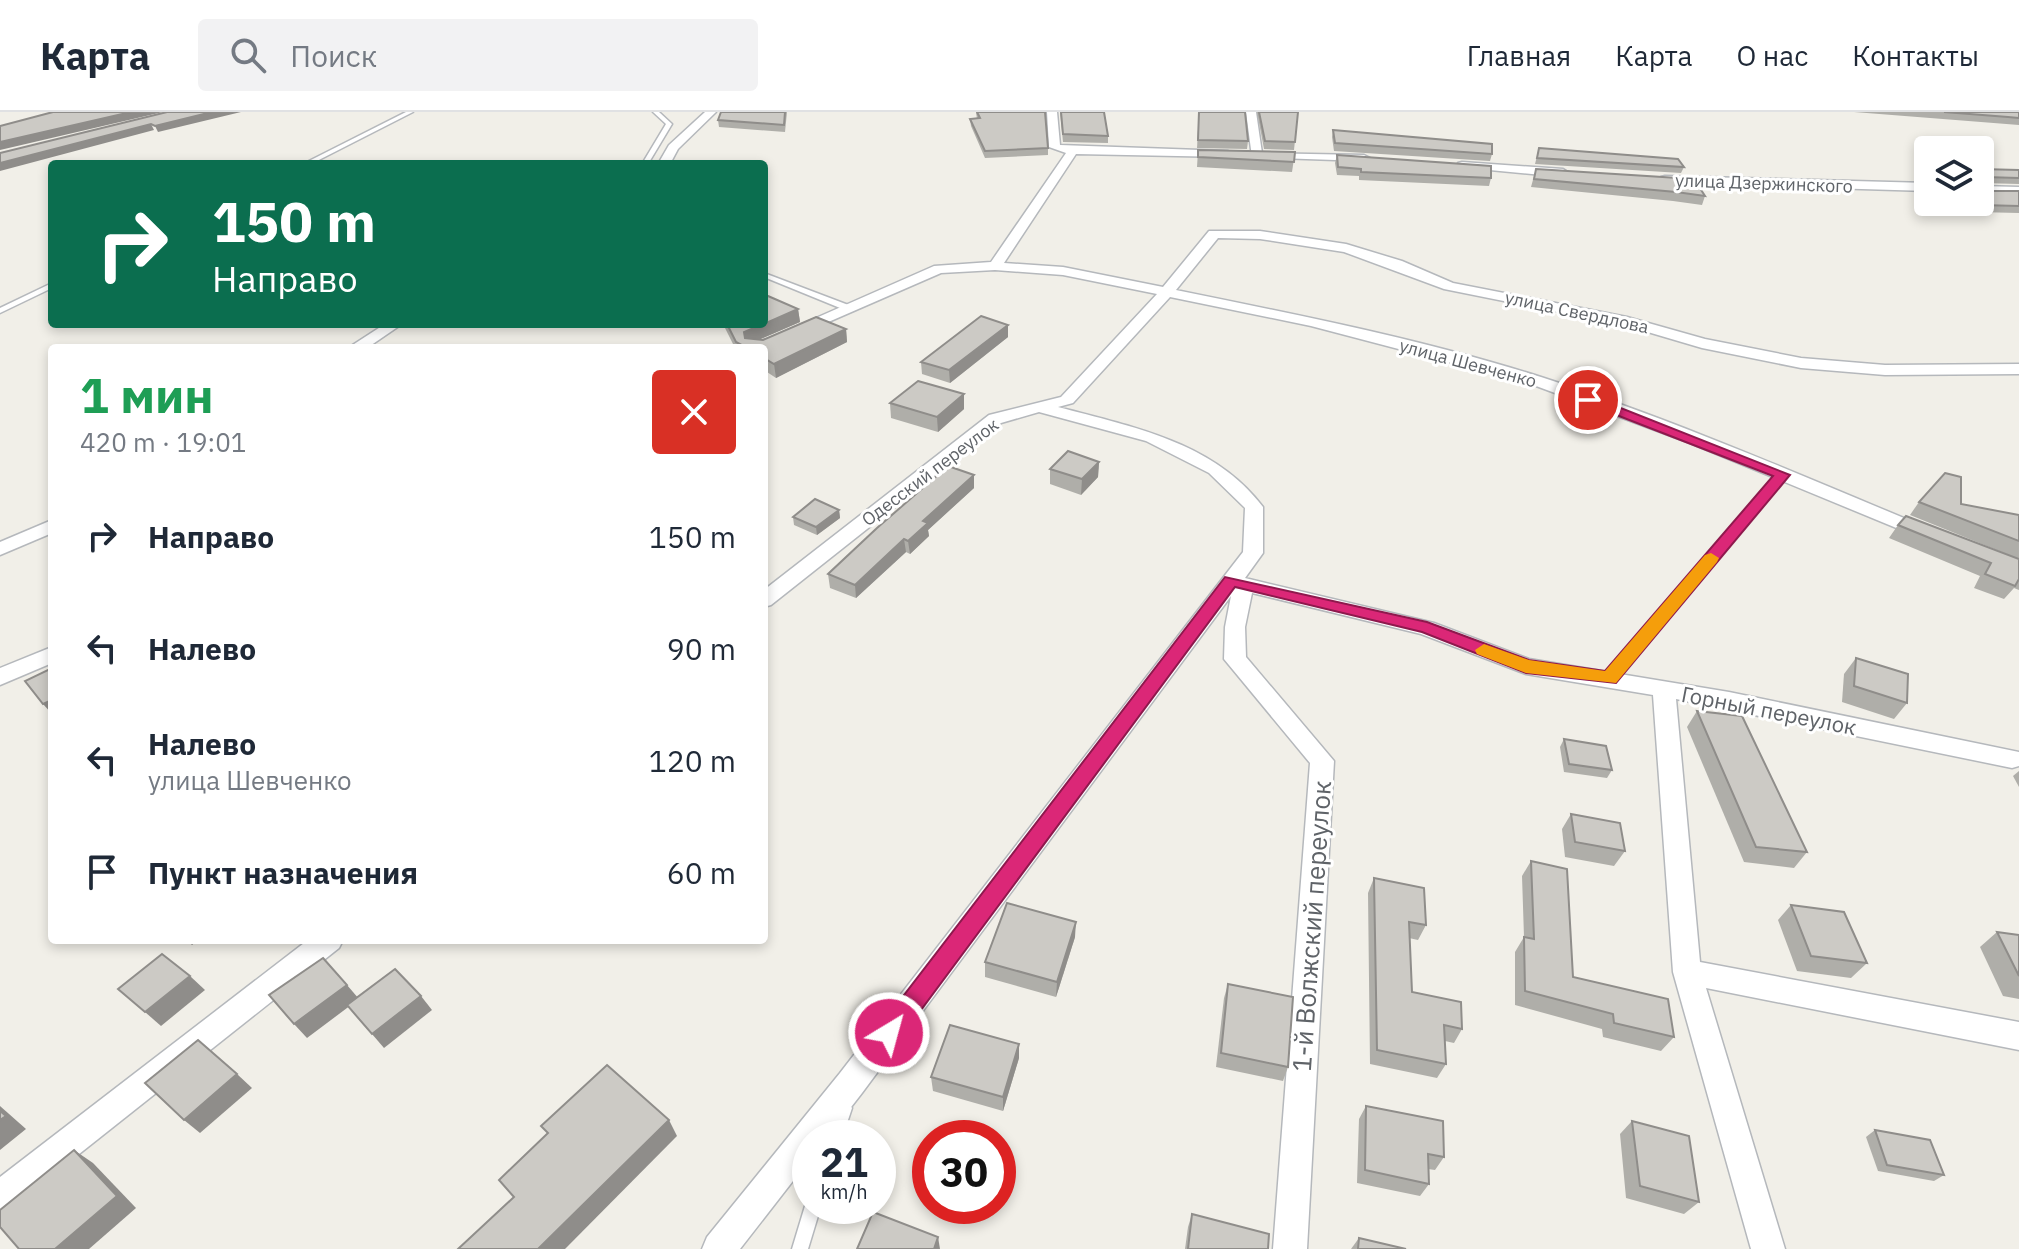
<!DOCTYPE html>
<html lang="ru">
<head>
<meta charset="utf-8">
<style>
  body { margin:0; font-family:"IBM Plex Sans",sans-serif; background:#f2f2f3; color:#1f2937; height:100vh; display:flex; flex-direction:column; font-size:30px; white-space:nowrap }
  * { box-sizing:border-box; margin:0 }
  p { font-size:26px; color:#747a83 }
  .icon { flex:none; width:44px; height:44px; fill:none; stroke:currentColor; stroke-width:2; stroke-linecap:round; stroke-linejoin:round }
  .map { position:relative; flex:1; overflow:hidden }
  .drawer { position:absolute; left:48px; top:232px; width:720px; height:600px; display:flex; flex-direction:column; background:#fff; border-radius:8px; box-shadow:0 4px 12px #0003 }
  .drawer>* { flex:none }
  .banner { position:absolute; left:48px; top:48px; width:720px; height:168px; border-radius:8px; box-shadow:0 4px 12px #0003; background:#0b6e4f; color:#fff; overflow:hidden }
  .controls { position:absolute; left:1914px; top:24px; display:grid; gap:16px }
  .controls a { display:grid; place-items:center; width:80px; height:80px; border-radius:8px; background:#fff; box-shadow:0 4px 12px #0003; font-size:40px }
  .speed { position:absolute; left:792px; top:1008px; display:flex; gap:16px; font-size:40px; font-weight:700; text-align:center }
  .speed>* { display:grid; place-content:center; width:104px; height:104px; border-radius:50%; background:#fff; box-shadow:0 4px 12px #0003; line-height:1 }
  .speed small { font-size:20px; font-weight:400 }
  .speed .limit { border:12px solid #d22; background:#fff; color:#111 }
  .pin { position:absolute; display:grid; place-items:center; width:68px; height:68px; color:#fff; margin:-34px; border:4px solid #fff; border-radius:50%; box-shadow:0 2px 8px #0007 }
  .me { position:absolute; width:88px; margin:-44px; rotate:37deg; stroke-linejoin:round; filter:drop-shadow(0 0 6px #0008) }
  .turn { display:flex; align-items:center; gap:28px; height:168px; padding:0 32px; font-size:36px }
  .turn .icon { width:104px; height:104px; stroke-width:2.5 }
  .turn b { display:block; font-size:56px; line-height:68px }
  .round { display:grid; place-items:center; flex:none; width:84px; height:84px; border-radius:8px; background:#f2f2f3 }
  .head { display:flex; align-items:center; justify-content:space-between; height:136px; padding:0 32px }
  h1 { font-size:48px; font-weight:800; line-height:60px; color:#1e9e55 }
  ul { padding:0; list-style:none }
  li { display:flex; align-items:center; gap:24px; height:112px; padding:0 32px }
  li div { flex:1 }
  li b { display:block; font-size:30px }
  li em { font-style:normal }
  header { display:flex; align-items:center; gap:48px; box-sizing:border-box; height:112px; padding:0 40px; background:#fff; border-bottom:2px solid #e0e1e3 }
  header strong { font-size:38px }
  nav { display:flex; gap:44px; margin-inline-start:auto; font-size:28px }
  .search { width:560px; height:72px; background:#f2f2f3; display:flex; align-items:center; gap:20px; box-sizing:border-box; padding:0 28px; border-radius:8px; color:#747a83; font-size:30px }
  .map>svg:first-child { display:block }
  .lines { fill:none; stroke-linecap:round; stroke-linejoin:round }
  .service-casing { stroke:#b5b8bc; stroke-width:3 }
  .minor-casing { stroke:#b5b8bc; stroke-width:3 }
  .service { fill:#fff; fill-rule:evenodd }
  .minor { fill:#fff; fill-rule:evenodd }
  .wall { fill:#afaea9 }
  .shaded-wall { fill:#8f8d8a }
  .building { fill:#cccac5; stroke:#8f8d8a; stroke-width:2 }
  .route { fill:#db2777; stroke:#8e194d; stroke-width:2 }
  .slow { fill:#f59e0b }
  .labels { text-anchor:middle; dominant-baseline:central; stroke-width:6; stroke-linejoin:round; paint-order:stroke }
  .far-street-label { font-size:18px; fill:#5f6368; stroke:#fff }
  .street-label { font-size:22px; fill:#5f6368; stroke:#fff }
  .near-street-label { font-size:26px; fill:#5f6368; stroke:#fff }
</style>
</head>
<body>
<header>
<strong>Карта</strong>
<div class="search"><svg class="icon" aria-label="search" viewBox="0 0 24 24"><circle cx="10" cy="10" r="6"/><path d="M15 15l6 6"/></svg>Поиск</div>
<nav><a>Главная</a><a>Карта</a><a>О нас</a><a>Контакты</a></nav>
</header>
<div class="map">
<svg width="2019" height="1137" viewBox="0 0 2019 1137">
  <rect width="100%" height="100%" fill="#f1efe8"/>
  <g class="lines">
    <g class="service-casing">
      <g id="service">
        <polygon points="406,0 413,0 311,52 303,52"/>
        <polygon points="653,0 659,0 672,12 648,52 642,52 666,12"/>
        <polygon points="764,161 851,194 852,196 845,198 764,165"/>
        <polygon points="52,171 52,176 0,201 0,196"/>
        <polygon points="1782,360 1786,363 1785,365 1613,569 1605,569 1604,566 1605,563 1779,361"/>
        <polygon points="844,988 849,991 852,996 842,1026 826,1026 839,991"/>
        <polygon points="810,1087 810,1094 821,1094 808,1137 792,1137 805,1094 807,1088"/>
      </g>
    </g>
    <g class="minor-casing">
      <g id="minor">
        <polygon points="705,0 716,0 678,37 670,52 658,52 669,33"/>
        <path d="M1047,0H1057L1060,33L1228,39L1234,42L1228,45L1076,42L1004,151L1063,155L1163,175L1209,119H1260L1346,132L1402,149L1453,171L1627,205L1705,227L1801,246L1885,253L2019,252V262L1885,263L1801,256L1702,236L1624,213L1444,177L1344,140L1260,127L1218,126L1176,178C1298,203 1422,227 1541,265C1675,308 1805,365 1935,419L1938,423L1928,429L1690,331L1528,271L1311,214L1170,185L1073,291L1058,295C1133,315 1214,330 1263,395V441L1245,466L1434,511L1529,547L1729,580L2019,640V654L2012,656L1676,587L1700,850L2019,910V938L1706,876L1785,1137H1751L1673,860L1653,583L1526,562L1421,522L1252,481L1245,515L1246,545L1334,649L1307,1137H1273L1310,651L1224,547L1225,515L1231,484L862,981L827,1026H810V1047L740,1137H702L707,1125L840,961L1243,440L1245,396L1209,361L1146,329L1039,300L1001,311L771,493L764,495V478L989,303L1061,285L1157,182L1063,163L995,158L941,161L764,238L748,236L934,154L991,150L1066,41L1049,35Z"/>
        <polygon points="1246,0 1256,0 1262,41 1364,43 1370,46 1364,49 1252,45"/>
        <polygon points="1462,50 1563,57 1569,61 1563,65 1458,55 1458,51"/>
        <polygon points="1665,64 1928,71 1928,79 1661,71 1661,65"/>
        <polygon points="1980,74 2019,75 2019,83 1980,82"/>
        <polygon points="385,212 402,212 367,236 348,236"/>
        <polygon points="52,408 52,421 0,443 0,430"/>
        <polygon points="52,535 52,551 0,573 0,556"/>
        <polygon points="308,828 343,828 339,836 11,1096 0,1101 0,1065"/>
      </g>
    </g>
    <use href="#service" class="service"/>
    <use href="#minor" class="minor"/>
  </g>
  <g class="wall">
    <polygon points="721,0 787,0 785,20 719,15 718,8"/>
    <polygon points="976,0 1048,36 1048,43 985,46 971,14 970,7 977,7"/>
    <polygon points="1060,0 1104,0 1108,24 1108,31 1063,30"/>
    <polygon points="1199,0 1248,29 1247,37 1197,36"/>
    <polygon points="1257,0 1298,0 1294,38 1264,37"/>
    <polygon points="1854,0 2019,0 2019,13"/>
    <polygon points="1333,18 1492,42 1490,49 1334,39 1332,25"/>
    <polygon points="1539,36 1684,55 1681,61 1535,52"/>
    <polygon points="1198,38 1295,40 1292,60 1197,55"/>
    <polygon points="1337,43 1491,66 1489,74 1359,68 1359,64 1337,63 1335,51"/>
    <polygon points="1536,57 1705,84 1702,93 1673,89 1531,75"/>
    <polygon points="1980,57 2019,58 2019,72 1982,71 1984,79 2019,79 2019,101 1976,100 1965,90 1980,90"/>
    <polygon points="798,197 800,210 760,227 846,217 847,230 776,266 764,258 764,236 735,236 725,216 724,212 764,212"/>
    <polygon points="1008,213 1008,225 950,271 922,262 921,250"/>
    <polygon points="890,291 964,297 938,320 891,306"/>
    <polygon points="1099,350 1098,365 1081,383 1050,372 1050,357"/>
    <polygon points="974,363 974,376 928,418 929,424 910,442 906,440 856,486 830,476 828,462"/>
    <polygon points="1919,390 1961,392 2019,403 2019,447 1910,403"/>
    <polygon points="839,398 840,406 817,423 794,413 793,405"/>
    <polygon points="1898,413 2019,447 2019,478 2014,476 2004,487 1974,476 1980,464 1889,426"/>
    <polygon points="1856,546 1907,591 1894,607 1842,590 1844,562"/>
    <polygon points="1697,599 1807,740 1794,756 1744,750 1687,615"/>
    <polygon points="1564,627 1612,658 1607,666 1564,660 1560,635"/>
    <polygon points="2019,659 2019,675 2013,664"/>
    <polygon points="1571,702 1625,739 1614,754 1565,745 1562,717"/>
    <polygon points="1531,749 1573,865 1674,925 1661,939 1603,925 1602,917 1515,893 1515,840 1524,825 1522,764"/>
    <polygon points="1374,766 1426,813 1418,828 1409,826 1412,880 1462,917 1454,931 1445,929 1446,952 1437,966 1370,952 1368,781"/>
    <polygon points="1791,793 1867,851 1851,866 1797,859 1778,808"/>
    <polygon points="1997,820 2019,823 2019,887 2003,884 1980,835"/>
    <polygon points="1075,825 1056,885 985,865 985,850"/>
    <polygon points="1228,872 1288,955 1283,969 1216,955 1224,886"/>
    <polygon points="1019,946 1003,999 933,979 931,965"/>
    <polygon points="1366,994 1444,1045 1435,1058 1428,1057 1429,1072 1420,1084 1357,1071 1359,1007"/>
    <polygon points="1632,1009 1699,1090 1684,1102 1626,1086 1620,1022"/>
    <polygon points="1875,1018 1944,1063 1934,1069 1878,1059 1866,1025"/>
    <polygon points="1192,1102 1268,1137 1185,1137 1188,1115"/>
    <polygon points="1359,1126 1406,1137 1351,1137"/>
  </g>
  <g class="shaded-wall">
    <polygon points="131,0 163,0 0,38 0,30"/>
    <polygon points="212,0 241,0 158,20 155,14"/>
    <polygon points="151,12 154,18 0,59 0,51"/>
    <polygon points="798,197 800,210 747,233 744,220"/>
    <polygon points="1008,213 1008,225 950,271 949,258"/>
    <polygon points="846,217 847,230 776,266 774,252"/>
    <polygon points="964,282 964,297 938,320 937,305"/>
    <polygon points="1099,350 1098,365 1081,383 1082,367"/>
    <polygon points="974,363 974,376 928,418 929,424 910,442 908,429 923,409"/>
    <polygon points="839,398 840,406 817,423 816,415"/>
    <polygon points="904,427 906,440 856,486 855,473"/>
    <polygon points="52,588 52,602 43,592"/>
    <polygon points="1076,810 1075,825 1056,885 1057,870"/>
    <polygon points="187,828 198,828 192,833"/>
    <polygon points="190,864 205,878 161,914 145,900"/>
    <polygon points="347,873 359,887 307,926 294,912"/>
    <polygon points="421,884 432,898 384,936 372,922"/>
    <polygon points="1019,932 1019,946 1003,999 1003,985"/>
    <polygon points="237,962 252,976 200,1021 184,1008"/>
    <polygon points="0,994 26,1017 0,1038"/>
    <polygon points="669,1008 677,1024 565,1137 538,1137"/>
    <polygon points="74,1038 93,1051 136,1096 89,1137 55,1137"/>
    <polygon points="938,1125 940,1137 934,1137"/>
  </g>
  <g class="building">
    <polygon points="53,0 131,0 0,30 0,14"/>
    <polygon points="167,0 212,0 155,14 151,12 0,51 0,41"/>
    <polygon points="721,0 785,0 784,13 718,8"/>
    <polygon points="977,0 1045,0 1048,36 985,39 970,7 980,6"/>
    <polygon points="1061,0 1104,0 1108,24 1063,22"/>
    <polygon points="1199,0 1245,0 1248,29 1198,28"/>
    <polygon points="1259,0 1298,0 1295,30 1265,29"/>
    <polygon points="1944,0 2019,0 2019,6 2008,5"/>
    <polygon points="1333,18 1492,32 1492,42 1335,31"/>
    <polygon points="1539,36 1678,47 1684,55 1537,46"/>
    <polygon points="1198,38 1295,40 1294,50 1198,45"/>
    <polygon points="1337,43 1491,54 1491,66 1361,60 1361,57 1338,55"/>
    <polygon points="1536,57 1694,67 1705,84 1676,80 1534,67"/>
    <polygon points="1980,57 2019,58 2019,66 1984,65 1981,68 1984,79 2019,79 2019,94 1980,93 1976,90 1980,90"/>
    <polygon points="768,184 798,197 764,212 764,186"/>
    <polygon points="981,204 1008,213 949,258 921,250"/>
    <polygon points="816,205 846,217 774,252 764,246 764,236 747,236 736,230 727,212 763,212 744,220 745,226 763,228"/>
    <polygon points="918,269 964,282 937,305 890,291"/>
    <polygon points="1068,339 1099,350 1082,367 1050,357"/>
    <polygon points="948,354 974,363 923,409 928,411 908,429 904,427 855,473 828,462 877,416"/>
    <polygon points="1945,361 1961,365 1961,392 2019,403 2019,429 1919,390"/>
    <polygon points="815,387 839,398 816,415 793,405"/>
    <polygon points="1906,404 2019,447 2019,467 2015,474 1985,462 1991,451 1898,413"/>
    <polygon points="1856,546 1908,562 1907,591 1854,574"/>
    <polygon points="52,556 52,588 43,592 25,569"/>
    <polygon points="1697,599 1742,604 1807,740 1756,735"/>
    <polygon points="1564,627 1606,634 1612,658 1569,652"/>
    <polygon points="1571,702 1620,711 1625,739 1575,730"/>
    <polygon points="1531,749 1567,757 1573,865 1668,887 1674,925 1614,911 1613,902 1525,879 1524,825 1534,827"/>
    <polygon points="1374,766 1424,776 1426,813 1409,810 1412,880 1461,890 1462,917 1444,913 1446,952 1377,938"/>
    <polygon points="1007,791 1076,810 1057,870 985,850"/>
    <polygon points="1791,793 1844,800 1867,851 1811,844"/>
    <polygon points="1997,820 2019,823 2019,864"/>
    <polygon points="162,842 190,864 145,900 118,877"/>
    <polygon points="323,846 347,873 294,912 269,883"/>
    <polygon points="395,857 421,884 372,922 347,893"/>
    <polygon points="1228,872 1293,885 1288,955 1221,941"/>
    <polygon points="950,913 1019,932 1003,985 931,965"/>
    <polygon points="198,928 237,962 184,1008 145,971"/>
    <polygon points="607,953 669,1008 538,1137 458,1137 514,1085 499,1068 548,1021 541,1014"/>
    <polygon points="1366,994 1443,1009 1444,1045 1428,1042 1429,1072 1365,1058"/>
    <polygon points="0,999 6,1004 0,1008"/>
    <polygon points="1632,1009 1689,1024 1699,1090 1640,1074"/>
    <polygon points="1875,1018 1930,1028 1944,1063 1887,1053"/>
    <polygon points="74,1038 117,1084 55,1137 19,1137 0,1115 0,1098"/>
    <polygon points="873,1100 938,1125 934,1137 857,1137"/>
    <polygon points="1192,1102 1269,1122 1268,1137 1188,1137"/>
    <polygon points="1359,1126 1406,1137 1358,1137"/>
  </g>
  <polygon class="route" points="1583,285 1593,285 1790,363 1616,571 1526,561 1422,520 1235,475 898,929 889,932 881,929 877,921 881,913 1225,465 1427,510 1529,548 1605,559 1773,364 1583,290"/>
  <polygon class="slow" points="1711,441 1719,446 1717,450 1616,571 1526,561 1477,542 1475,538 1484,532 1529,548 1605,559 1705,443"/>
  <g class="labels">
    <g class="far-street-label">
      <text transform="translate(1764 71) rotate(2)">улица Дзержинского</text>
      <text transform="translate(1577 200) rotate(12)">улица Свердлова</text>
      <text transform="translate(1468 251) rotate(15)">улица Шевченко</text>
      <text transform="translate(930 360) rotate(-37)">Одесский переулок</text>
    </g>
    <g class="street-label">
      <text transform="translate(1769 598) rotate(11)">Горный переулок</text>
    </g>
    <g class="near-street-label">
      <text transform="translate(1311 814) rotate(-86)">1-й Волжский переулок</text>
    </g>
  </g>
</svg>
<div class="controls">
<a><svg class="icon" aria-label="layers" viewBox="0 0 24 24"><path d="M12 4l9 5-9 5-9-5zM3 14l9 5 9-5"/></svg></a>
</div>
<div class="speed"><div>21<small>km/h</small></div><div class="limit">30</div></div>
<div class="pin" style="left:1588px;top:288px;background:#d93025"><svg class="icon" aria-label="arrive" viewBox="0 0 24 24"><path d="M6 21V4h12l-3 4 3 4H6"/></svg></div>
<svg class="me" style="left:889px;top:921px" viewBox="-20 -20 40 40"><circle r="17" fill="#db2777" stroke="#fff" stroke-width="3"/><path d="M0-11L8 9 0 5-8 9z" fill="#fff"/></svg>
<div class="banner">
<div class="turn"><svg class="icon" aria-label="right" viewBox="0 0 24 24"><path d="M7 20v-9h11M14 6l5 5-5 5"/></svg><div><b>150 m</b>Направо</div></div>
</div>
<section class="drawer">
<div class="head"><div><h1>1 мин</h1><p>420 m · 19:01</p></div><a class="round" style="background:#d93025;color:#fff"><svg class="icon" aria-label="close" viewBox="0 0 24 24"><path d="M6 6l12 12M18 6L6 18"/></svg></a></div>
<ul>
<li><svg class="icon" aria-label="right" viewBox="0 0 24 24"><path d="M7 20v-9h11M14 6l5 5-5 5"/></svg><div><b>Направо</b></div><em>150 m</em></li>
<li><svg class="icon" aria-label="left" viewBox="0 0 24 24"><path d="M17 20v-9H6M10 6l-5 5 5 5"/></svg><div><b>Налево</b></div><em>90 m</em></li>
<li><svg class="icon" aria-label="left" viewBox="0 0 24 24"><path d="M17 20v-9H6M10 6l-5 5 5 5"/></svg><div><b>Налево</b><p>улица Шевченко</p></div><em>120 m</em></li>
<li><svg class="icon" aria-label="arrive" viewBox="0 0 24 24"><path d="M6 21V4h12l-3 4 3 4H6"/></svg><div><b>Пункт назначения</b></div><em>60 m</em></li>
</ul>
</section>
</div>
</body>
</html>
